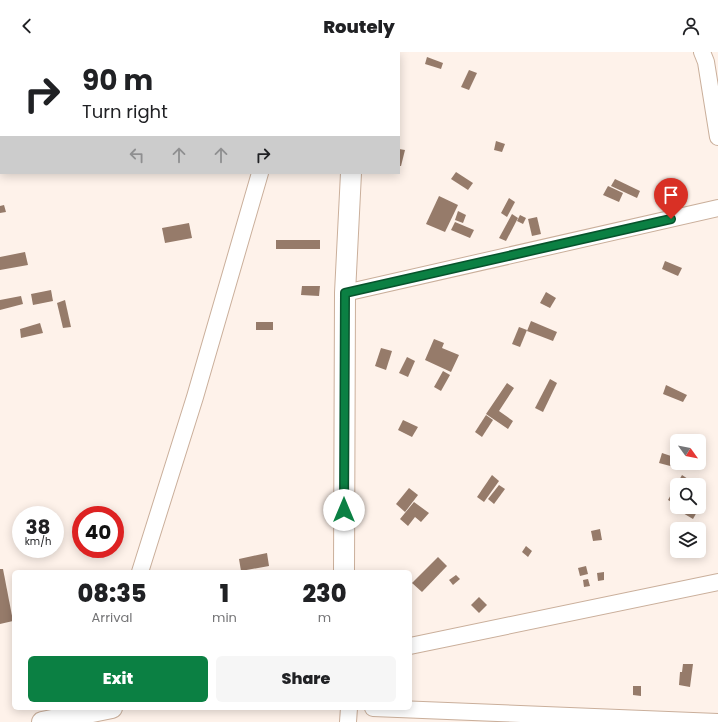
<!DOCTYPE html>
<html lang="en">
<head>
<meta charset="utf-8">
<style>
  body { margin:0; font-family:Poppins,sans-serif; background:#f6f6f6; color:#202124; height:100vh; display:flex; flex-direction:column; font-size:15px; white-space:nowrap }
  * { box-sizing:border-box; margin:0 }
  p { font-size:13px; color:#757577 }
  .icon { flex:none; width:22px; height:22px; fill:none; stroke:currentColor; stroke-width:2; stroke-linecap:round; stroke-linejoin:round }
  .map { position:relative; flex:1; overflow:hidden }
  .panel { position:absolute; left:12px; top:518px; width:400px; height:140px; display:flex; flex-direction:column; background:#fff; border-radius:6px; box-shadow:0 2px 10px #0003 }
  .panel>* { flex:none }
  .top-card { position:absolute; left:0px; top:0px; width:400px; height:122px; box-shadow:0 2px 10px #0003; background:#fff; color:#202124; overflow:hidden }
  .needle { width:26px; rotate:123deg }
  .tools { position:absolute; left:670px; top:382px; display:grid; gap:8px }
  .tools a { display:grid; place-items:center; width:36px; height:36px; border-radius:6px; background:#fff; box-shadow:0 2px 10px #0003; font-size:20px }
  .speed { position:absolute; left:12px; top:454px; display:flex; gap:8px; font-size:20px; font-weight:700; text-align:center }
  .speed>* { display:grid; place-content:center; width:52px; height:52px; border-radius:50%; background:#fff; box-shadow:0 2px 10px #0003; line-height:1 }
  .speed small { font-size:10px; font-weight:400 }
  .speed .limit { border:6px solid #d22; background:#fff; color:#111 }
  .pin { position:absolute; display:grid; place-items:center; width:34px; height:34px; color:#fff; margin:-41px -17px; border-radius:50% 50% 50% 0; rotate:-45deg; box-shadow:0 0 4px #0007 }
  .pin .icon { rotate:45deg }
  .me { position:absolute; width:44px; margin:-22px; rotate:0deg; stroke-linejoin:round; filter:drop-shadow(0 0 3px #0008) }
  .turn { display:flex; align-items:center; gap:14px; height:84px; padding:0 16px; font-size:18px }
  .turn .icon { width:52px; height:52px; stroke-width:2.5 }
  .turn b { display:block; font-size:28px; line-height:34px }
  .lanes { display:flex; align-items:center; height:38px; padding:0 16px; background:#0003; justify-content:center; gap:20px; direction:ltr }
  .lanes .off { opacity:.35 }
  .eta { display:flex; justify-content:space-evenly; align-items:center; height:68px; text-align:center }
  .eta b { font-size:24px; font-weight:800; line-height:28px }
  .action { display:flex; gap:8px; margin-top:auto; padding:8px 16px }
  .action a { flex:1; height:46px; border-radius:6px; background:#0b8043; color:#fff; font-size:16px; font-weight:800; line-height:46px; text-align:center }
  .action a+a { background:#f6f6f6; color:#202124 }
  header { display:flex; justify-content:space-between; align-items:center; height:52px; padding:0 16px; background:#fff; font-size:18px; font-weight:800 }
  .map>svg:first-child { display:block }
  .building { fill:#967b6a }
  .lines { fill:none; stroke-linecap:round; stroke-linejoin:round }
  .minor-casing { stroke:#caaf9b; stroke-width:18 }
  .tertiary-casing { stroke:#caaf9b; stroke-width:22 }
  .minor { stroke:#fff; stroke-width:16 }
  .tertiary { stroke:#fff; stroke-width:20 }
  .route-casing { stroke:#07532c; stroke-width:10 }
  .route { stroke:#0b8043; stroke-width:7 }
</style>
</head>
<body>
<header><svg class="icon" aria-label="back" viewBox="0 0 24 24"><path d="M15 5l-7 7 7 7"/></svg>Routely<svg class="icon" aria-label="person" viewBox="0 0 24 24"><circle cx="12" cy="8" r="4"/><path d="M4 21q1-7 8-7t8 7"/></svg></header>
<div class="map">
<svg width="718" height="670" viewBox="0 0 718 670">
  <rect width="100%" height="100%" fill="#fef2ea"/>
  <g class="building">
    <polygon points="427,5 443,11 441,17 425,12"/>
    <polygon points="469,18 477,21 469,38 461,35"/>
    <polygon points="496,89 505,92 502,100 494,98"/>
    <polygon points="399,97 405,98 401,114 399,114"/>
    <polygon points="456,120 473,131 468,138 451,127"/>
    <polygon points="615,127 640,139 637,146 611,134"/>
    <polygon points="608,134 623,141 619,150 603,143"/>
    <polygon points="439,144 458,153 445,180 426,172"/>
    <polygon points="509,146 515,150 507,165 501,161"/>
    <polygon points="4,153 6,160 0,161 0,154"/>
    <polygon points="458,159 466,163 463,171 455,168"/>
    <polygon points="512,162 518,166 506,189 499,186"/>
    <polygon points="520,163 526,166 523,172 517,169"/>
    <polygon points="537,165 541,182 532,184 528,167"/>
    <polygon points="455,170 474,178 470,186 451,178"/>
    <polygon points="189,171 192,186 165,191 162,176"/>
    <rect x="276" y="188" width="44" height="9"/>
    <polygon points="25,200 28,213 0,218 0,205"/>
    <polygon points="665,209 682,216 678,224 662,217"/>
    <polygon points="302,234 320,234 319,244 301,243"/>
    <polygon points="51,238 53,249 33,253 31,242"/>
    <polygon points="546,240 556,246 550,256 540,251"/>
    <polygon points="21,244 23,252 0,258 0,248"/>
    <polygon points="65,248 71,275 63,276 57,251"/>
    <polygon points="531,269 557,280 553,289 527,279"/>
    <rect x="256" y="270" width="17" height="8"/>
    <polygon points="40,271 43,281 21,286 20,277"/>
    <polygon points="519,275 527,278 520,295 512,292"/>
    <polygon points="434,287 444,291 442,296 459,303 451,320 425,308"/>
    <polygon points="381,296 392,299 386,318 375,314"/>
    <polygon points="407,305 415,309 408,325 399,321"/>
    <polygon points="443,319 450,323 441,339 434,335"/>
    <polygon points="550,327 557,331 543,360 535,356"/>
    <polygon points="507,331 514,336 499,359 513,369 508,377 486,362"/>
    <polygon points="666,333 687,343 683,350 663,342"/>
    <polygon points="486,363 493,368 482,385 475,380"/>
    <polygon points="403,368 418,375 412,385 398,378"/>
    <polygon points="662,401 677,406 674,415 659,411"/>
    <polygon points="492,423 499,429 484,450 477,445"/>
    <polygon points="682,423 688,427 685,433 677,433 677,448 675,452 668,448"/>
    <polygon points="499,433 505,437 494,452 488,447"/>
    <polygon points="409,436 418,443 405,460 396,452"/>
    <polygon points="414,450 429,461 421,470 415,465 408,474 400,467"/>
    <polygon points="678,455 693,455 698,458 693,467 676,457"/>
    <polygon points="600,477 602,488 593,489 591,479"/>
    <polygon points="526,494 532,499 528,505 522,500"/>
    <polygon points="267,501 269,514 241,519 239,507"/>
    <polygon points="438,505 447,514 422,540 412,531"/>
    <polygon points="586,514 588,522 580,524 578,516"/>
    <polygon points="0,517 3,517 13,569 0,572"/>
    <polygon points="604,520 604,528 598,529 597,521"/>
    <polygon points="456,523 460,527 453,533 449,528"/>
    <polygon points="588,527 590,534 584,535 583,528"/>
    <polygon points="479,545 487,553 479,561 471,553"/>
    <polygon points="683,612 693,612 690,635 679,633 680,620 682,620"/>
    <polygon points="633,634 641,634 641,644 633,643"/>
  </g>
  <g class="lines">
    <g class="minor-casing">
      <g id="minor">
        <polyline points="702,0 706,10 718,85"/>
        <polyline points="298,1 298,0"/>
        <polyline points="345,241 718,156"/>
        <polyline points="140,520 195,345 260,121"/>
        <polyline points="410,594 718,530"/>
        <polyline points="373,656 718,670"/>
        <polyline points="348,670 349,656"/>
      </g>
    </g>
    <g class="tertiary-casing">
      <g id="tertiary">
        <polyline points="346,0 346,1"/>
        <polyline points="344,520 345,241 351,121"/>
        <polyline points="42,670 112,656"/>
      </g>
    </g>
    <use href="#minor" class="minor"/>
    <use href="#tertiary" class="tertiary"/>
  </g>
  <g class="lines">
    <g class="route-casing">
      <polyline id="route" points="344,458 345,241 671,167"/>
    </g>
    <use href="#route" class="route"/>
  </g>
</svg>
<div class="tools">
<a><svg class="needle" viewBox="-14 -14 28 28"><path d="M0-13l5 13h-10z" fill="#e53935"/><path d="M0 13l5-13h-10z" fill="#757577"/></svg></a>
<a><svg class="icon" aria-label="search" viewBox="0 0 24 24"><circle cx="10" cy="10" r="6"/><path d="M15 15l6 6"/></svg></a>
<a><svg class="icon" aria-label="layers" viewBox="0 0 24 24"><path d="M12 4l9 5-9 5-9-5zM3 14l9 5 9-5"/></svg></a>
</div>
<div class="speed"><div>38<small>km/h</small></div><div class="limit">40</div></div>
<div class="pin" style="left:671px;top:167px;background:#d93025"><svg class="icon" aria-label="arrive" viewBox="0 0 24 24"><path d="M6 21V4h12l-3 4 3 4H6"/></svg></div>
<svg class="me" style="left:344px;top:458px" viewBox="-20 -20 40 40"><circle r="19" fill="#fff"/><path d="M0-13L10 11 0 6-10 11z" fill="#0b8043"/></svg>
<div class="top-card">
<div class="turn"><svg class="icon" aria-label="right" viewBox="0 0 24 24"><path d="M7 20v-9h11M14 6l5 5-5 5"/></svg><div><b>90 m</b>Turn right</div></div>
<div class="lanes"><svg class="icon off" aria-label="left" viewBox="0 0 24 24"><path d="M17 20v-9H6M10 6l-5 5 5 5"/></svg><svg class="icon off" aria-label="ahead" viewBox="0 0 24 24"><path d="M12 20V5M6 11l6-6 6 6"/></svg><svg class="icon off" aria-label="ahead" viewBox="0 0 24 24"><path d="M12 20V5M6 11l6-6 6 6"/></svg><svg class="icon" aria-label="right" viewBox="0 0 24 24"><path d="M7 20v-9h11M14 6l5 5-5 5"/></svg></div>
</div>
<section class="panel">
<div class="eta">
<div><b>08:35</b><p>Arrival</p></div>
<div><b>1</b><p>min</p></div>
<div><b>230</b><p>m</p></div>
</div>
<div class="action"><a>Exit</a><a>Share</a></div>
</section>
</div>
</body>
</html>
